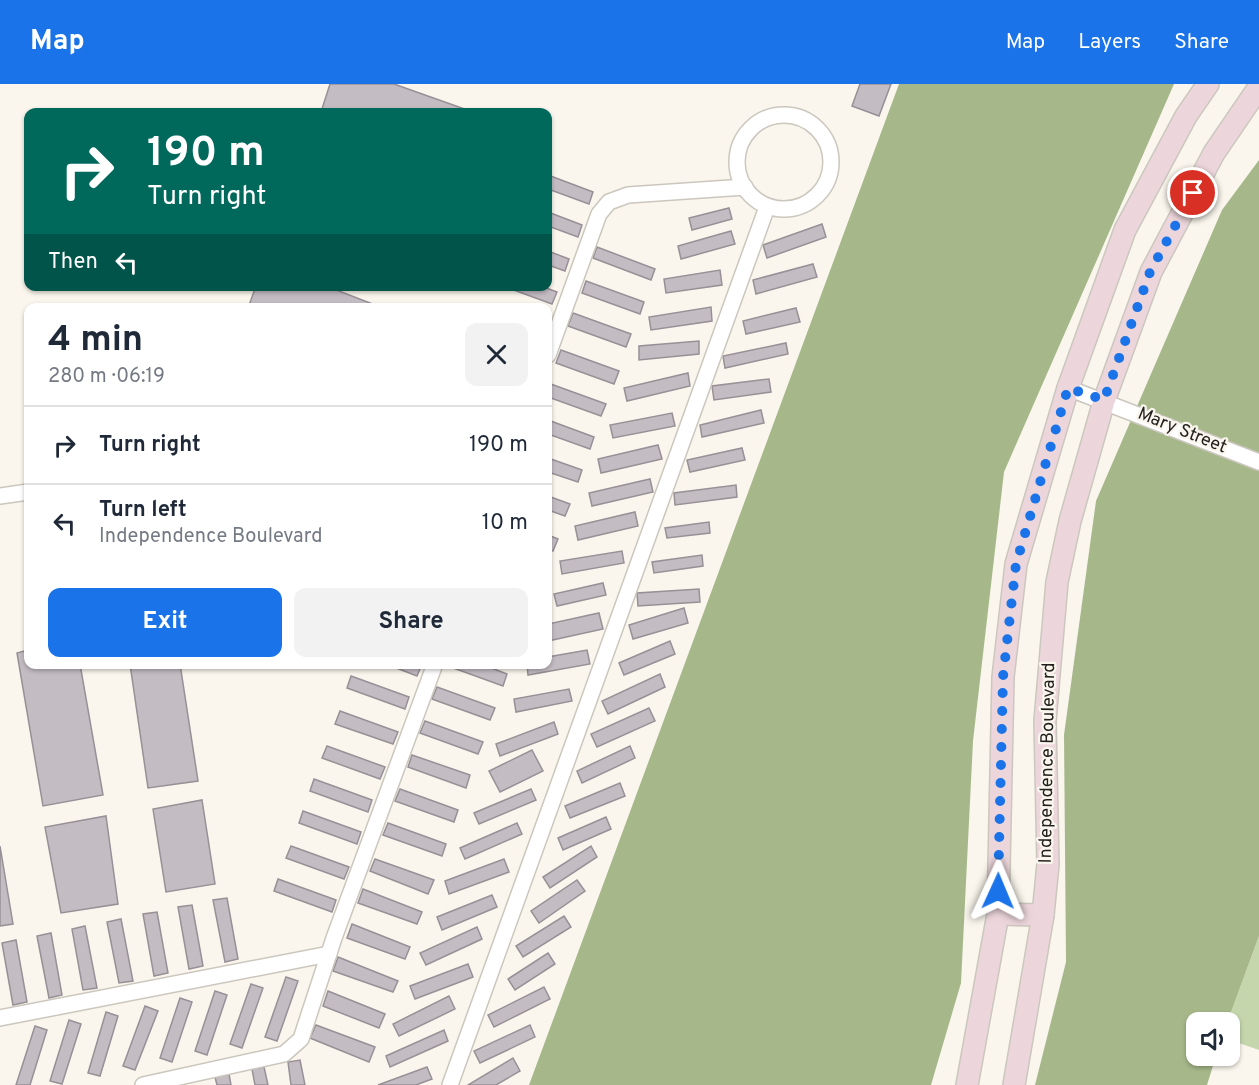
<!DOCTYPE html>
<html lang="en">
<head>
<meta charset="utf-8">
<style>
  body { margin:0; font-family:Overpass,sans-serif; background:#f2f2f3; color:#1f2937; height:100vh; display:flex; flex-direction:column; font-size:22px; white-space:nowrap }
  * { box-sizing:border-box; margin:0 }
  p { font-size:20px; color:#747a83 }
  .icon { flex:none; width:33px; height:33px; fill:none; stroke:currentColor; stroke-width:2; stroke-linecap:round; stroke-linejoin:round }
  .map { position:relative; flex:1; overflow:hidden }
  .drawer { position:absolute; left:24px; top:219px; width:528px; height:366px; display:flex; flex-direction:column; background:#fff; border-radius:12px; box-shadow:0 2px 4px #0004 }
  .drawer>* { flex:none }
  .top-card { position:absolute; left:24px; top:24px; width:528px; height:183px; border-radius:12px; box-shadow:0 2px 4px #0004; background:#00695c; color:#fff; overflow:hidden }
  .fabs { position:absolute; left:1186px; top:928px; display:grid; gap:12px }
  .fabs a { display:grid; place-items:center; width:54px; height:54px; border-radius:12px; background:#fff; box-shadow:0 2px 4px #0004; font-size:30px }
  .pin { position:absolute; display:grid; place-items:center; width:51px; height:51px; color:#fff; margin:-26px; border:3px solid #fff; border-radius:50%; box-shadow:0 2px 6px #0007 }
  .me { position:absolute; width:66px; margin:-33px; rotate:1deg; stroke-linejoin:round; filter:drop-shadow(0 0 4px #0008) }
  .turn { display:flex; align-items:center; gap:21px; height:126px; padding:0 24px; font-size:27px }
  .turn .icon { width:78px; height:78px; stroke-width:2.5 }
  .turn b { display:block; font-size:42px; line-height:51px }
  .then { display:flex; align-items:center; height:57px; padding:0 24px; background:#0003; gap:12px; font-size:22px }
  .round { display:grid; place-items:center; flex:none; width:63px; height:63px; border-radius:12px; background:#f2f2f3 }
  .headline { display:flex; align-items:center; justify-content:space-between; height:102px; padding:0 24px }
  h1 { font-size:36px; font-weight:700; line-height:45px }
  .cta { display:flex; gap:12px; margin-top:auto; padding:12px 24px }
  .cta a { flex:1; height:69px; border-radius:12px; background:#1a73e8; color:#fff; font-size:24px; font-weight:700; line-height:69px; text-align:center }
  .cta a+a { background:#f2f2f3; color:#1f2937 }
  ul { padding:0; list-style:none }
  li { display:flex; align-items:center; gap:18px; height:78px; padding:0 24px; border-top:2px solid #e0e1e3 }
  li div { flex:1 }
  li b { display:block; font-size:22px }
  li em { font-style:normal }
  header { display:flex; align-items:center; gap:36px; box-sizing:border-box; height:84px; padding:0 30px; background:#1a73e8; color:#fff }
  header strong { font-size:28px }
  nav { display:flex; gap:33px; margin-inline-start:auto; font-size:21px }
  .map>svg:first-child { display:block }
  .green { fill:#c5d6ad }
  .forest { fill:#a6b88a }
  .building { fill:#c4bcc3; stroke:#979096; stroke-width:1.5 }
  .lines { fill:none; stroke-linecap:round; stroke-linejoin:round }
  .street-casing { stroke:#cbc7be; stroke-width:18 }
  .secondary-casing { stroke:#cbc7be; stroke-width:24 }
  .street { stroke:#fff; stroke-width:15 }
  .secondary { stroke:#ecd6db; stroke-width:21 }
  .route { stroke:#1a73e8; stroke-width:10; stroke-dasharray:0 18 }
  .labels { text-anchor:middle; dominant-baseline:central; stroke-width:4.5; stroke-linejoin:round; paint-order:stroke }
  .street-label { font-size:18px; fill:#201f1b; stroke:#faf6ed }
</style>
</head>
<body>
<header>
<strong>Map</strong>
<nav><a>Map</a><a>Layers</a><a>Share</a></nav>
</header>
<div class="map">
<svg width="1259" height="1001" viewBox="0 0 1259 1001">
  <rect width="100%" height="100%" fill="#faf6ed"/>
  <polygon class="green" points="1259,852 1259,966 1230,956 1230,939 1227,939"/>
  <g class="forest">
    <polygon points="899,0 1174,0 1004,388 973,657 961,899 931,1001 529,1001"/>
    <polygon points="1259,76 1259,852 1227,939 1197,939 1197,972 1216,972 1207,1001 1035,1001 1066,878 1064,651 1096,417 1222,126"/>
  </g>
  <g class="building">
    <polygon points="330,0 394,0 473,28 321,28"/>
    <polygon points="860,0 891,0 879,32 852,22"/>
    <polygon points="548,91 593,108 589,120 548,105"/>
    <polygon points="729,124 732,135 692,146 689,134"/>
    <polygon points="548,128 582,141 578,153 548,142"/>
    <polygon points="822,140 826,153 767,174 763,161"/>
    <polygon points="731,147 735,160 681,175 678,162"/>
    <polygon points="597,163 655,185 651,196 593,174"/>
    <polygon points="548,167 569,175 565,187 548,181"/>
    <polygon points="813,180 817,193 756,210 753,196"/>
    <polygon points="720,186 722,201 666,209 664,195"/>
    <polygon points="586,197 644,218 640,230 582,209"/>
    <polygon points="256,202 326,202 383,224 248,224"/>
    <polygon points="503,202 541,202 557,208 552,220"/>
    <polygon points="711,223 712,237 651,246 649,233"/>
    <polygon points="796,224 800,238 746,250 743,237"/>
    <polygon points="573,229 631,250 626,263 568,242"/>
    <polygon points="699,257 699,270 639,276 639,262"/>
    <polygon points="786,259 788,270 725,284 723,272"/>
    <polygon points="561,266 619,287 614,300 556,279"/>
    <polygon points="688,289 690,302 627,317 624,304"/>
    <polygon points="769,295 771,308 714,316 712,302"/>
    <polygon points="548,299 606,320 601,332 548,313"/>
    <polygon points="761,326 764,339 702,353 700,341"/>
    <polygon points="672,329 675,342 613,354 610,341"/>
    <polygon points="548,336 594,353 590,365 548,350"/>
    <polygon points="658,361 662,375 601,389 598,375"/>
    <polygon points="742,364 745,376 690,388 687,376"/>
    <polygon points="548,374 582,386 578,398 548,388"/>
    <polygon points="650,395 653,408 592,422 589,409"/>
    <polygon points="736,401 737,413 675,421 674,409"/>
    <polygon points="548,412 570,420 565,432 548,426"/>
    <polygon points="635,428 638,442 578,456 575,442"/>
    <polygon points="709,438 710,449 667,454 665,444"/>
    <polygon points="548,451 558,455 553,467 548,465"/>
    <polygon points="622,467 624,479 562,490 560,477"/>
    <polygon points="702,471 703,482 654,489 652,478"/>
    <polygon points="603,499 606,511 557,522 554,510"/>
    <polygon points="699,505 700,518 638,522 637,509"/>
    <polygon points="684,524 688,539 633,555 629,541"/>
    <polygon points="599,529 603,545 548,557 548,540"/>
    <polygon points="670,557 675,570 624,591 619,579"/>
    <polygon points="28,566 28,580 80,580 103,711 43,722 17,569"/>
    <polygon points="587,566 590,580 528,591 527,580 548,580 548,573"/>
    <polygon points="130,580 180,580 198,697 148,704"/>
    <polygon points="386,580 422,580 417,592"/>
    <polygon points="481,580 507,590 503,602 445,581"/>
    <polygon points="660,590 665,603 608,630 602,617"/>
    <polygon points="351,592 409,613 405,625 347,604"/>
    <polygon points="437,603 495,624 490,636 432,615"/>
    <polygon points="569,605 572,617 516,628 514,615"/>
    <polygon points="649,624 655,637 597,663 591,650"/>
    <polygon points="340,627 398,648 393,660 335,640"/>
    <polygon points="425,637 483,658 478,670 420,649"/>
    <polygon points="554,638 558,650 500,672 496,660"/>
    <polygon points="327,662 385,683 380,695 322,674"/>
    <polygon points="630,662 635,674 582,699 577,687"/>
    <polygon points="532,666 543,687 500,708 489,687"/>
    <polygon points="412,671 470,691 466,704 408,683"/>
    <polygon points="314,695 372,716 368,728 310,707"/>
    <polygon points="620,699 625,712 570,734 565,722"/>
    <polygon points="400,705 458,726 454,738 395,717"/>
    <polygon points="531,705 536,716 479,740 474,729"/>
    <polygon points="202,716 215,800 166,808 153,725"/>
    <polygon points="303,727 361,748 357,760 299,739"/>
    <polygon points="106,732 118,820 61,829 45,743"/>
    <polygon points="606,733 611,745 563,766 558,754"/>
    <polygon points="388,739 446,760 442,772 383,751"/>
    <polygon points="517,739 522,750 465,775 460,764"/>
    <polygon points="0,762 13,840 0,842"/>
    <polygon points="291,762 349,783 344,795 286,774"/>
    <polygon points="591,762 597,773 550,804 543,793"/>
    <polygon points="375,775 434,796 428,810 370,787"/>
    <polygon points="504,775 509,788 449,810 445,797"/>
    <polygon points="278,795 336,816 332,828 274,807"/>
    <polygon points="577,796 585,807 539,839 531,827"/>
    <polygon points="363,805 422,828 417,840 358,819"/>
    <polygon points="492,811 497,823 442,846 437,833"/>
    <polygon points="227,814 238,875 225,878 213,816"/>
    <polygon points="192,821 203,882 189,885 178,823"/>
    <polygon points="157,828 168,889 154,892 143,830"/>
    <polygon points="564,832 571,843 523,873 516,862"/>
    <polygon points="121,835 133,897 119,899 107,838"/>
    <polygon points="352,840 410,863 405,875 347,854"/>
    <polygon points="85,842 97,904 83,906 72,845"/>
    <polygon points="477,843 482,855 426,881 420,869"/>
    <polygon points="51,849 62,911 49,914 37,852"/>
    <polygon points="16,856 27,918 13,921 2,859"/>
    <polygon points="548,869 555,880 515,906 508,895"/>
    <polygon points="338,873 398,897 393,908 333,887"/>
    <polygon points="468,880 473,893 415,915 410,902"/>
    <polygon points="286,893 298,897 277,957 265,953"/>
    <polygon points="251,900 263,904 242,964 230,960"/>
    <polygon points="544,903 550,915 494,943 488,931"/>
    <polygon points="215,907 227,911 207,971 195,967"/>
    <polygon points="328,907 385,930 379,944 323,922"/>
    <polygon points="449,912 455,925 399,952 393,940"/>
    <polygon points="180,914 192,918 172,978 160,974"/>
    <polygon points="145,922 158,927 135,986 123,982"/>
    <polygon points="106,928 118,932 100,992 88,989"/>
    <polygon points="69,936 81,940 62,1000 50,997"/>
    <polygon points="316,941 375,963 369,978 310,954"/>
    <polygon points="530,941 535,953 480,979 474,967"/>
    <polygon points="35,942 47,946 30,1001 16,1001"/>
    <polygon points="444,946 448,957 390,983 386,972"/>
    <polygon points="513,974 520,987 496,1001 468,1001"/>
    <polygon points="300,976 305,1001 291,1001 288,978"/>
    <polygon points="264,983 268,1001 255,1001 252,985"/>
    <polygon points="427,983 432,995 416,1001 378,1001"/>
    <polygon points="229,990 231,1001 217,1001 215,993"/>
  </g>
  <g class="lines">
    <g class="street-casing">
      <g id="street">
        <circle cx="784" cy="78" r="47"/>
        <polyline points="548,271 599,130 609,118 628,111 745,103"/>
        <polyline points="1068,304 1259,378"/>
        <polyline points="0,412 28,408"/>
        <polyline points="0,934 329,870"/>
        <polyline points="143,1001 284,970 301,955 334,854 435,580"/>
        <polyline points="450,1001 767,123"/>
      </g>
    </g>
    <g class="secondary-casing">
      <g id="secondary">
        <polyline points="998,830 1043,831"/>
        <polyline points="967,1001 998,830 1003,593 1016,480 1068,304 1125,146 1186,32 1208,0"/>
        <polyline points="1014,1001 1043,831 1048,780 1045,637 1057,498 1070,437 1104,317 1151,188 1214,69 1259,3"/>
      </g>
    </g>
    <use href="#street" class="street"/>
    <use href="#secondary" class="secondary"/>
  </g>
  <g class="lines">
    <polyline class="route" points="998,807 1003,593 1016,480 1068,304 1104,316 1150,188 1193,109"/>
  </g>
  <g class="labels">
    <g class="street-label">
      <text transform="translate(1182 347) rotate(22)">Mary Street</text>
      <text transform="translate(1048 679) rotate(-89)">Independence Boulevard</text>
    </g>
  </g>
</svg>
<div class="fabs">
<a><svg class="icon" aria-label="sound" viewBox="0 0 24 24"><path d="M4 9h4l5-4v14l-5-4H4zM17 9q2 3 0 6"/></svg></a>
</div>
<div class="pin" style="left:1193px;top:109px;background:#d93025"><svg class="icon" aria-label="arrive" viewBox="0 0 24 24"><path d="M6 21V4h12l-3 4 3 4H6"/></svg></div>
<svg class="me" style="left:998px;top:807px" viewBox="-20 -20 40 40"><path d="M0-17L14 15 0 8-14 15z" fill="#1a73e8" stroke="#fff" stroke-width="4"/></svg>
<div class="top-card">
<div class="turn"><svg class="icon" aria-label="right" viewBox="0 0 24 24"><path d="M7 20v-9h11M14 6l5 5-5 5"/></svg><div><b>190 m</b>Turn right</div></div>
<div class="then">Then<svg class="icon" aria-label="left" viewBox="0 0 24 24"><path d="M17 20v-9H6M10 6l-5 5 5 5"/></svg></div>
</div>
<section class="drawer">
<div class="headline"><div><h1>4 min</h1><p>280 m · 06:19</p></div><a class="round"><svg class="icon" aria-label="close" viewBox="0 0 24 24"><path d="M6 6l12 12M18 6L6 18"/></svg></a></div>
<ul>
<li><svg class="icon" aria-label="right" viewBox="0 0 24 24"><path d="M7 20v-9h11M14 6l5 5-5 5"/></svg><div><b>Turn right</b></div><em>190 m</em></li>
<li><svg class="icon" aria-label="left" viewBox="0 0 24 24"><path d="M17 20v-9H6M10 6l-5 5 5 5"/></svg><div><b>Turn left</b><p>Independence Boulevard</p></div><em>10 m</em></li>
</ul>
<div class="cta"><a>Exit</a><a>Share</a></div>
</section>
</div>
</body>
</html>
